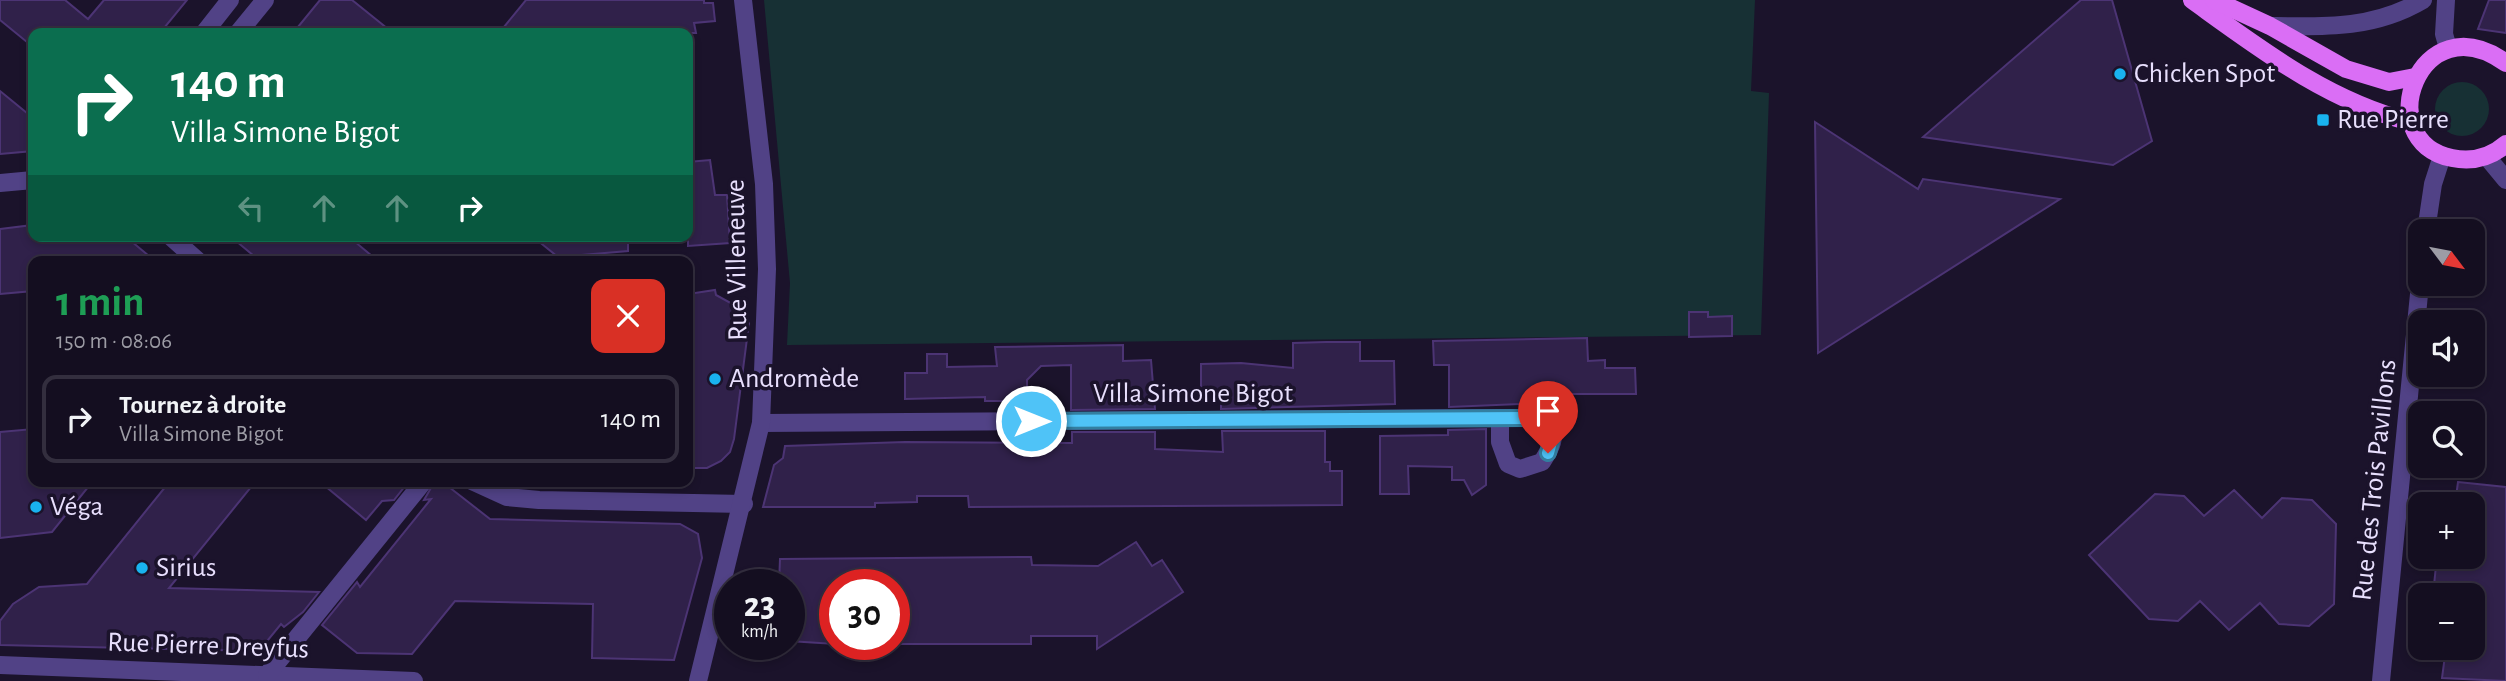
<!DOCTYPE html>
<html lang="fr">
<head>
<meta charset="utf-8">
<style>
  body { margin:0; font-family:"Alegreya Sans",sans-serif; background:#211c2d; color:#f1f3f6; height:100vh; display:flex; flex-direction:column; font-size:26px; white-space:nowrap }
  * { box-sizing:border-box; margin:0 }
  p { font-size:23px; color:#9d9ca5 }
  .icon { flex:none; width:38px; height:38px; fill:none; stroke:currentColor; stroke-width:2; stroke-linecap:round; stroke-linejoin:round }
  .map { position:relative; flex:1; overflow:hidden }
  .side { position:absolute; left:28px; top:256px; width:665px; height:231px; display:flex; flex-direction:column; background:#140e20; border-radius:14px; box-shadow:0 4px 10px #0003,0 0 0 2px #332e3e }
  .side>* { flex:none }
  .hud { position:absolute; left:28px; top:28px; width:665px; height:214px; border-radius:14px; box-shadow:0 4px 10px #0003,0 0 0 2px #332e3e; background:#0b6e4f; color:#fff; overflow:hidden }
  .needle { width:46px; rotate:122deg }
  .controls { position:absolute; left:2408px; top:219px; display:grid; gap:14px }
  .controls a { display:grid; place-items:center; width:77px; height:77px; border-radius:14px; background:#140e20; box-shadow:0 4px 10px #0003,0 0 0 2px #332e3e; font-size:35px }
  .speed { position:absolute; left:714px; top:569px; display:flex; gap:14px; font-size:35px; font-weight:700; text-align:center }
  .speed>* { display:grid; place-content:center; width:91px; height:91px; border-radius:50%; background:#140e20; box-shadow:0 4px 10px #0003,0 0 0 2px #332e3e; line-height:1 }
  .speed small { font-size:18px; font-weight:400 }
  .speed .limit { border:10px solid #d22; background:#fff; color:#111 }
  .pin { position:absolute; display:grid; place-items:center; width:60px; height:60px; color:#fff; margin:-72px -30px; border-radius:50% 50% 50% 0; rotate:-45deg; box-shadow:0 0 7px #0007 }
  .pin .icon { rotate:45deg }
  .me { position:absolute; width:77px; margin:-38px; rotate:90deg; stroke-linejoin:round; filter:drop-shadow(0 0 5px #0008) }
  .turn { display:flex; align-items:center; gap:24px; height:147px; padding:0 28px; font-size:32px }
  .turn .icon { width:91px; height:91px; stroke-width:2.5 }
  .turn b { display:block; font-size:49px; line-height:60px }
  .lanes { display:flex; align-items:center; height:66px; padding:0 28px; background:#0003; justify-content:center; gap:35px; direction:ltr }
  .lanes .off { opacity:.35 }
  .round { display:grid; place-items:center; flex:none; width:74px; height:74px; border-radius:14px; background:#211c2d }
  .head { display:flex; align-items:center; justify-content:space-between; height:119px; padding:0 28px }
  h1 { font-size:42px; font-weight:600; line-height:52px; color:#1e9e55 }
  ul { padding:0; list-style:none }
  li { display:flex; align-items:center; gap:21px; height:88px; margin:0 14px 10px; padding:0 14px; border:4px solid #332e3e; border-radius:14px }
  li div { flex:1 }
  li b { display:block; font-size:26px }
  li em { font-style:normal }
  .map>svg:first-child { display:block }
  .green { fill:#173034 }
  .building { fill:#30214a; stroke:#4c3474; stroke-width:2 }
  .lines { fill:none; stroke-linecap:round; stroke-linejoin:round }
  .minor { stroke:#514286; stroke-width:18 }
  .major { stroke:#da6ef5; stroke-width:18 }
  .route-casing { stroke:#337fa1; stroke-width:18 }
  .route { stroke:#4fc3f7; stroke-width:12 }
  .poi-dot { fill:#19b3ef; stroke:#1b132b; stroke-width:2.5 }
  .labels { text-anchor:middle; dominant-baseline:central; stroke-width:7; stroke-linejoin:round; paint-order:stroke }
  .poi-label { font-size:28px; fill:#e8dffd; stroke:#1b132b; text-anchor:start }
  .street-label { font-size:28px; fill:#e8dffd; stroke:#1b132b }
</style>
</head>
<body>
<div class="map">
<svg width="2506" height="681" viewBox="0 0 2506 681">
  <rect width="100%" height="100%" fill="#1b132b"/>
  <g class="green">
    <polygon points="764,0 1755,0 1751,91 1769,93 1761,335 787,345 790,283"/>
    <circle cx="2462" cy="109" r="27"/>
  </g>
  <g class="building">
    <polygon points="0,0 65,0 88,19 104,0 187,0 160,33 33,33 33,47 0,20"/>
    <polygon points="320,0 352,0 393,33 293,33"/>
    <polygon points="526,0 704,0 704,3 713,3 715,21 694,23 696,33 499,33"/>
    <polygon points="2081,0 2112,0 2152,141 2113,165 1923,137"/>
    <polygon points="2489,0 2506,0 2506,33 2478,29"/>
    <polygon points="0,91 33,118 33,151 0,154"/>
    <polygon points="1815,122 1918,189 1923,179 2060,199 1818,353"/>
    <polygon points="710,160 715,195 727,195 730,243 688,246 688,162"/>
    <polygon points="33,225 33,236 125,236 155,261 33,261 33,291 0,294 0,229"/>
    <polygon points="230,236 348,236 378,261 260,261"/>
    <polygon points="532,236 628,236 628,251 558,257"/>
    <polygon points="715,290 716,295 738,307 749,323 734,439 730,452 721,461 707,468 688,468 688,294"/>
    <polygon points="1689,312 1708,312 1708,317 1732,316 1732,336 1689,337"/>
    <polygon points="1587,338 1588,361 1605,360 1605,368 1635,368 1636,394 1565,394 1565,402 1449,407 1449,365 1434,365 1433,341"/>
    <polygon points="1326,342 1360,342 1360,361 1394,361 1395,404 1221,409 1221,400 1201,400 1201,364 1241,363 1293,368 1293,343"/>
    <polygon points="1123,345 1123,361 1151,360 1155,409 1071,410 1071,365 1041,366 1027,380 1027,401 985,401 985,397 905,399 905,373 927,373 927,354 947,354 947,367 997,366 995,347"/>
    <polygon points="33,429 33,481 93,481 52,532 0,538 0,432"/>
    <polygon points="1486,429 1486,485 1472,495 1464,480 1452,480 1452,467 1408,466 1409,494 1380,494 1380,436 1448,435 1448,430"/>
    <polygon points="1222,431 1325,431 1325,462 1330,462 1330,471 1342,471 1342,505 969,507 968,496 917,496 917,502 875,503 875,507 763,507 774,465 783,458 785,446 905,442 1072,443 1072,432 1155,432 1155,449 1223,452"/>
    <polygon points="170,481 256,481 169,588 319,592 303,612 284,627 281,624 259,651 0,645 0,621 13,604 39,587 87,584"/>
    <polygon points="319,481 409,481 394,500 382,501 366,520"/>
    <polygon points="435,481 449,481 449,487 490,519 680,524 698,534 702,558 674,660 592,658 593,604 455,601 412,654 357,653 322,625 357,582 360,587 431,499 424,500"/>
    <polygon points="2458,482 2506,487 2506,681 2442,678 2446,648 2473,648 2473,595 2433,595 2437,556 2473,556 2473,504 2455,504"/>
    <polygon points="2234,490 2262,518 2282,498 2312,500 2336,524 2334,604 2309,626 2279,624 2260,603 2229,630 2200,601 2178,621 2149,619 2089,555 2155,494 2184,496 2204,516"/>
    <polygon points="1136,542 1152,566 1162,560 1183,592 1097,649 1097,636 1031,636 1031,644 894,644 894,584 835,584 835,644 789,641 789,584 779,584 780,559 1031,557 1032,565 1098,566"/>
  </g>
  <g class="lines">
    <g class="minor">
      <polyline points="2446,0 2444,34 2448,48"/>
      <path d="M2270,26C2325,27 2374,29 2423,0"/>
      <polyline points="204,33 230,0"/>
      <polyline points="238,33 265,0"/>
      <polyline points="2487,157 2506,180"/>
      <polyline points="0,183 33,180"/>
      <polyline points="2426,231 2433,184 2442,156"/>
      <polyline points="170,236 198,261"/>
      <path d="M761,423L1500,418H1542L1550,422C1557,437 1551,448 1542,462L1520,469L1508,464L1500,442V418"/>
      <polyline points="472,481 507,497 539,500 744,504"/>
      <polyline points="0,665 414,681"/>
      <polyline points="267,675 424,481"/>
      <polyline points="698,681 761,423 767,269 764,184 743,0"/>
      <polyline points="2381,681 2420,284"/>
    </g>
    <g class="major">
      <path d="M2192,0C2260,49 2329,102 2411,122"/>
      <polyline points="2214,0 2270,26 2346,69 2389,82 2415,77"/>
      <path d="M2506,63C2419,0 2369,142 2452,158C2472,162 2490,158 2506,144"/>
    </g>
  </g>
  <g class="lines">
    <g class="route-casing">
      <polyline id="route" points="1031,421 1542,418 1550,422 1554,431 1548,453"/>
    </g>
    <use href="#route" class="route"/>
  </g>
  <g class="poi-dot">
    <circle cx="2120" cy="74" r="7"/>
    <rect x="2316" y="113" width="14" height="14" rx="3.5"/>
    <circle cx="715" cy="379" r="7"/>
    <circle cx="36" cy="507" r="7"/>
    <circle cx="142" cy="568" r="7"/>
  </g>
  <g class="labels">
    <g class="poi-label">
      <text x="2134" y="74">Chicken Spot</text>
      <text x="2337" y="120">Rue Pierre</text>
      <text x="729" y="379">Andromède</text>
      <text x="50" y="507">Véga</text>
      <text x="156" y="568">Sirius</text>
    </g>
    <g class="street-label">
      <text transform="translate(737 260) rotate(-91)">Rue Villeneuve</text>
      <text x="1193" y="394">Villa Simone Bigot</text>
      <text transform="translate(2375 480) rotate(-84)">Rue des Trois Pavillons</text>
      <text transform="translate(208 646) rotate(2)">Rue Pierre Dreyfus</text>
    </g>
  </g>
</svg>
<div class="controls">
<a><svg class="needle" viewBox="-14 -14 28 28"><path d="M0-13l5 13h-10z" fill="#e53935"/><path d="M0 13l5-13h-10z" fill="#9d9ca5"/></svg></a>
<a><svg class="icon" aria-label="sound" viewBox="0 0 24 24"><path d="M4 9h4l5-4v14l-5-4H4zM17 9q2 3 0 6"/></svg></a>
<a><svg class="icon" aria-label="search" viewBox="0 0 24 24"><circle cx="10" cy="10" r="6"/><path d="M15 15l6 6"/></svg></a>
<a>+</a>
<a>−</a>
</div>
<div class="speed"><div>23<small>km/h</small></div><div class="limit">30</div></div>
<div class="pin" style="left:1548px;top:453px;background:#d93025"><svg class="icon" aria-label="arrive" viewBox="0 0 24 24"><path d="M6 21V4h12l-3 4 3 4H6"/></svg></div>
<svg class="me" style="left:1031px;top:421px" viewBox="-20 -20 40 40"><circle r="17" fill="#4fc3f7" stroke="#fff" stroke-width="3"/><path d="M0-11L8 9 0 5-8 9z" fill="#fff"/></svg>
<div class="hud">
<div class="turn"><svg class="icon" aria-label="right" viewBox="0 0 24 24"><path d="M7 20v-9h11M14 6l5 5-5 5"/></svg><div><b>140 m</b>Villa Simone Bigot</div></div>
<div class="lanes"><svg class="icon off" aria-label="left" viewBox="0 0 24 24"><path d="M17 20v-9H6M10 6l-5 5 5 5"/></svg><svg class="icon off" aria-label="ahead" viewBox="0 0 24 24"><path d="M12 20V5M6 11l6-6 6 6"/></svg><svg class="icon off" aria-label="ahead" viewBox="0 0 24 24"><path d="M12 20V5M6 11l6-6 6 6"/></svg><svg class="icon" aria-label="right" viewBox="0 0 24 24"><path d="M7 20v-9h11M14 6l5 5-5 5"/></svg></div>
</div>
<section class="side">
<div class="head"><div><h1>1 min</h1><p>150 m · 08:06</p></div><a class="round" style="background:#d93025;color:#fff"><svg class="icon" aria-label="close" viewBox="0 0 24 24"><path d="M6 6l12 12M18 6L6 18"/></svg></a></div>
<ul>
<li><svg class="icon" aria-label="right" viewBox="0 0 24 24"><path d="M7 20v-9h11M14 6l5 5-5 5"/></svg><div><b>Tournez à droite</b><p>Villa Simone Bigot</p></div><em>140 m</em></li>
</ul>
</section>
</div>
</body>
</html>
